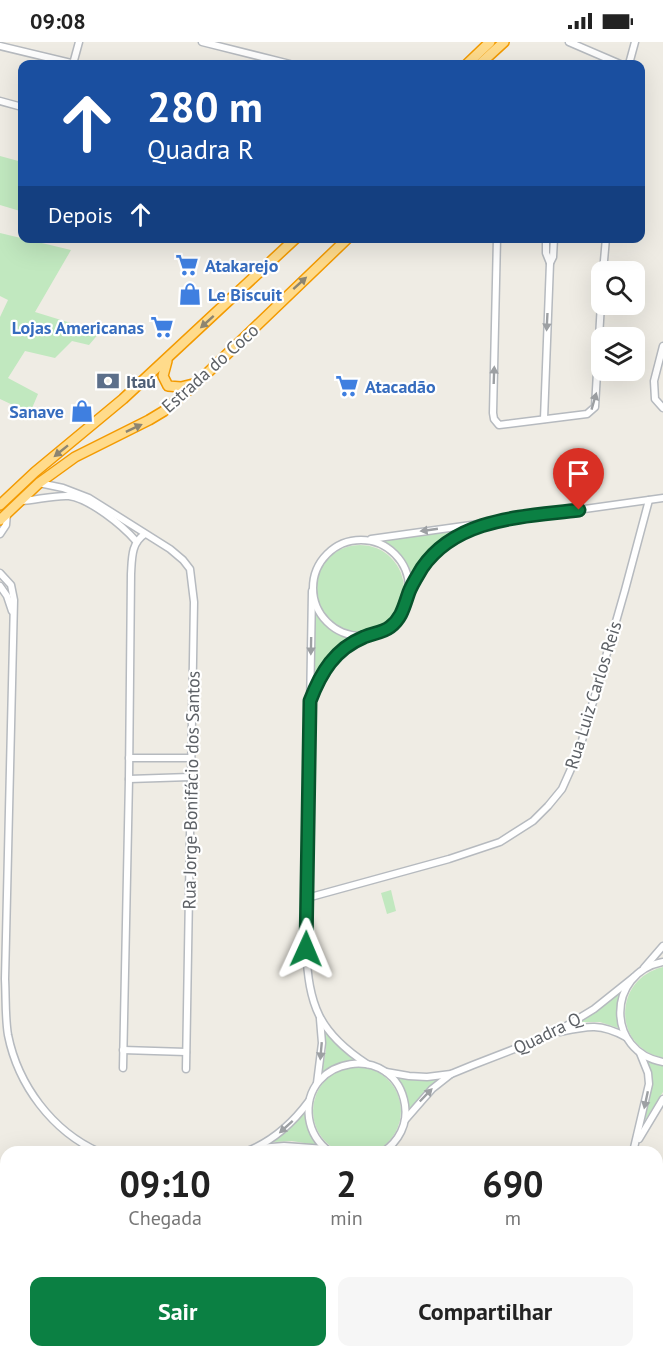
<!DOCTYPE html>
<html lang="pt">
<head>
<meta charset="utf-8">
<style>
  body { margin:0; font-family:"PT Sans",sans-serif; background:#f6f6f6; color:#222; height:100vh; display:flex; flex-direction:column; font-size:22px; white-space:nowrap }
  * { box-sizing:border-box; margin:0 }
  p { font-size:20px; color:#767676 }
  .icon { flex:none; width:33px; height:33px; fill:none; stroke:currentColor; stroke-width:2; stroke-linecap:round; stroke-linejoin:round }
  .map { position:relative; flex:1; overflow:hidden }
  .side { position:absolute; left:0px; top:1104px; width:663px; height:212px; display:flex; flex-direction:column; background:#fff; border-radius:18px 18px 0 0; box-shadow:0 6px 24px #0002 }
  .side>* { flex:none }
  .top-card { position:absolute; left:18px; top:18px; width:627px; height:183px; border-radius:12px; box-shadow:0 6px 24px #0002; background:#1a4fa0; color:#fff; overflow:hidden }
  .tools { position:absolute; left:591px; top:219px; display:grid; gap:12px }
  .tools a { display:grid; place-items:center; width:54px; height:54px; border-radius:12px; background:#fff; box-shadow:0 6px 24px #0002; font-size:30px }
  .pin { position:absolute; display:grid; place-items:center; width:51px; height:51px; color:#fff; margin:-62px -26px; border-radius:50% 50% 50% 0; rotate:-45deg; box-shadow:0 0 6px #0007 }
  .pin .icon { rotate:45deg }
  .me { position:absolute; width:66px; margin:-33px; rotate:1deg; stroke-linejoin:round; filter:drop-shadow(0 0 4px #0008) }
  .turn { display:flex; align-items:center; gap:21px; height:126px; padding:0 30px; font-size:27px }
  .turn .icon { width:78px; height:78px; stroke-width:2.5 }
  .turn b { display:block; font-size:42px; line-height:51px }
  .then { display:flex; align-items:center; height:57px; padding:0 30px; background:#0003; gap:12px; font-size:22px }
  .eta { display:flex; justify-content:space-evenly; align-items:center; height:102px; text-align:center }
  .eta b { font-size:36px; font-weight:700; line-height:42px }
  .button { display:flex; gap:12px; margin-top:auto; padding:12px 30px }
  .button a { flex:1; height:69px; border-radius:12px; background:#0b8043; color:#fff; font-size:24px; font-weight:700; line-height:69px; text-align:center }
  .button a+a { background:#f6f6f6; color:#222 }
  .status { display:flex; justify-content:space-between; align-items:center; height:42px; padding:0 30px; background:#fff; direction:ltr }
  .status svg { height:16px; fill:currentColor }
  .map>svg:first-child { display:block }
  .green { fill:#c1e8bf }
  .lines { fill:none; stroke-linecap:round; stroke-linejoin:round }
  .minor-casing { stroke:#b6babf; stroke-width:9 }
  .highway-casing { stroke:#f39a00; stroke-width:12 }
  .minor { stroke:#fff; stroke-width:6 }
  .highway { stroke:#ffdb8b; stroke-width:9 }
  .oneway { fill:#8d8570 }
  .oneway2 { fill:#9da0a3 }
  .route-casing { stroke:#07532c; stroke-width:15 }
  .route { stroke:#0b8043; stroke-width:10 }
  .labels { text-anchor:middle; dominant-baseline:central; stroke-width:4.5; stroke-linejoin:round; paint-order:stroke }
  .shop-label { font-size:18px; font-weight:bold; fill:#366cbe; stroke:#fff; text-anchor:start }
  .street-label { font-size:18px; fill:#5c6065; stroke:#fff }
  .service-label { font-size:18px; font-weight:bold; fill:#4e5e75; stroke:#fff; text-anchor:start }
</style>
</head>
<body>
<div class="status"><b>09:08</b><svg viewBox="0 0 49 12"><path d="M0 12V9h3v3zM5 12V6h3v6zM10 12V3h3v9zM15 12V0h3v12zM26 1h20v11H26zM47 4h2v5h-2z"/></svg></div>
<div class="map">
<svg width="663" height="1315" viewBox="0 0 663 1315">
  <rect width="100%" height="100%" fill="#efece4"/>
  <g class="green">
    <polygon points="0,114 22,120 22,159 20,169 0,163"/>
    <polygon points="0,191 71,208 35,270 100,290 89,303 72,299 55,316 25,309 8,336 38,352 30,371 0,357 0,275 8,258 0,254"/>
    <path d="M462,487C441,500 422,516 411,539C409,520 397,506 380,498Z"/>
    <circle cx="360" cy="547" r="44"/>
    <path d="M315,571C324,585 336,594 353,597L332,613L314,639Z"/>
    <polygon points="391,848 396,869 387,872 381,851"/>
    <path d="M663,925V1016C612,1005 613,937 663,925Z"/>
    <polygon points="620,951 617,968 621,987 600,980 580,980"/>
    <polygon points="324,987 336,1001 355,1017 336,1022 322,1030 326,1008"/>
    <polygon points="648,1018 663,1023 663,1050 642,1083 652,1043"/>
    <circle cx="357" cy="1069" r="44"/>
    <polygon points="396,1035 415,1038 439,1036 422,1053 410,1069 406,1051"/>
    <polygon points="304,1069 309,1090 317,1103 292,1099 273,1100 292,1085"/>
  </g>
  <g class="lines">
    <g class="minor-casing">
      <g id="minor">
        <polyline points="202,0 290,22"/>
        <polyline points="569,0 620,22"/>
        <polyline points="0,4 75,22"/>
        <polyline points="73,22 79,0"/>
        <polyline points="629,22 635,0"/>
        <polyline points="0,59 22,65"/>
        <polyline points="497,196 493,371 494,377 499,383 587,372 595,365 602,244"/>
        <polyline points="546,196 546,211 550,221"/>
        <polyline points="603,230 606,196"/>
        <polyline points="663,304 654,339 655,357 663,366"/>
        <polyline points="544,377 550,221 553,215 554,196"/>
        <polyline points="39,441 63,446 89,456 170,507 183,518 190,527 194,560 186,1027"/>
        <path d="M21,459C37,458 54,453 69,454C90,457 122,483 136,499"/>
        <polyline points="0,492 6,483 7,471"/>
        <polyline points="371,497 663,456"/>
        <circle cx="361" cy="546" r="48"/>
        <path d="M0,531L11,543L14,558L5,937C6,956 5,975 8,993C18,1043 52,1089 99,1110"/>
        <polyline points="0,544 7,554 12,569"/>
        <path d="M312,549L306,907C309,963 318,990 367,1022"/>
        <path d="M410,549C430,512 444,501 482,483"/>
        <path d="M312,655C323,624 335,611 364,595"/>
        <polyline points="129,716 191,716"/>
        <polyline points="129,737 190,735"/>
        <polyline points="307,856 449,817 500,800 533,779 548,764 562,747 579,709 625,548 649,458"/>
        <path d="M663,920C606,931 606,1010 663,1020"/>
        <polyline points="644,926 663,904"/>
        <path d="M560,990C588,984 600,981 626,995"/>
        <polyline points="123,1008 186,1010"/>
        <path d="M123,1026L129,737L131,532C132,516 131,501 145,492"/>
        <polyline points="386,1030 409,1034 427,1035 451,1032 473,1023 553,992 594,967 634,935"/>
        <polyline points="317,1041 322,1001 320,977"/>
        <polyline points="405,1078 432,1047 451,1032"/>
        <polyline points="639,1097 663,1057"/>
        <polyline points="259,1106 284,1104 326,1107"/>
        <path d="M245,1110C272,1100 292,1082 309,1059"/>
        <path d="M330,1110C319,1102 311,1090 309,1076C301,1014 395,999 405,1063C408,1082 399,1099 383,1110"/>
        <polyline points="633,1110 649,1042 648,1031 640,1011"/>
        <polyline points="657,1225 663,1226"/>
        <polyline points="0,1234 6,1239"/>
        <polyline points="0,1285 6,1257"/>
        <polyline points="451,1310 453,1315"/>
        <polyline points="39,1315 40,1310"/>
        <polyline points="99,1315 100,1310"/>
        <polyline points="151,1315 152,1310"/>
        <polyline points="180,1315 183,1310"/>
        <polyline points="572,1315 574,1310"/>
      </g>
    </g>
    <g class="highway-casing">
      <g id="highway">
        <polyline points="467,22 490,0"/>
        <polyline points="480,22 504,0"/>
        <polyline points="167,319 163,334 168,344 181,345 193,342"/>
        <polyline points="0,463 35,430 123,357 296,196"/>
        <polyline points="0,478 39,441 75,415 149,378 164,369 198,340 348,196"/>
      </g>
    </g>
    <use href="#minor" class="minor"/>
    <use href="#highway" class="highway"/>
  </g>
  <defs><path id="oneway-solid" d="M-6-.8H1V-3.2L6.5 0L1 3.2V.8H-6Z" transform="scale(1.5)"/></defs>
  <g class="oneway">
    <use href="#oneway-solid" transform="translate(300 241) rotate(-42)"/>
    <use href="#oneway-solid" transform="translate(207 280) rotate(138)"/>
    <use href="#oneway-solid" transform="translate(134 386) rotate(-25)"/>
    <use href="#oneway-solid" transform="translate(61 409) rotate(141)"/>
  </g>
  <g class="oneway2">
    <use href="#oneway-solid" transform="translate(547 280) rotate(93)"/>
    <use href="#oneway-solid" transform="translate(494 333) rotate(-88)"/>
    <use href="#oneway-solid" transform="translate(594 359) rotate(-74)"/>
    <use href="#oneway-solid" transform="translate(429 488) rotate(172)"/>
    <use href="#oneway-solid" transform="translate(311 604) rotate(91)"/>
    <use href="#oneway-solid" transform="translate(321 1009) rotate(95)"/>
    <use href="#oneway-solid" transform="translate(426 1053) rotate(-46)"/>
    <use href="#oneway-solid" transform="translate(646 1058) rotate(102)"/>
    <use href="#oneway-solid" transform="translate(286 1085) rotate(138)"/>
  </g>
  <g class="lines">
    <g class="route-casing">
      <path id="route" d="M306,907L310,659C321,630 335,607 364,595C373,591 382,591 390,585C402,576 404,564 409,550C412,542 418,533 422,526C457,475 524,475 579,468"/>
    </g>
    <use href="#route" class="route"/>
  </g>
  <defs>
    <g id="supermarket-bare" transform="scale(1.8)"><path d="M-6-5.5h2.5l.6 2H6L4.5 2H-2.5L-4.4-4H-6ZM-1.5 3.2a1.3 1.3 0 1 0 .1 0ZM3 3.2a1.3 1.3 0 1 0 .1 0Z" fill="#3f7fe0" stroke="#fff" stroke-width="2.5" paint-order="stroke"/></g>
    <g id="shop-bare" transform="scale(1.8)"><path d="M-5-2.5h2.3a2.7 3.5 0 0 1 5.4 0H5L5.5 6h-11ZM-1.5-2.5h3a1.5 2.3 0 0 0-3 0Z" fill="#3f7fe0" stroke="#fff" stroke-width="2.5" paint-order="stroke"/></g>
    <g id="bank-bare" transform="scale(1.8)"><path d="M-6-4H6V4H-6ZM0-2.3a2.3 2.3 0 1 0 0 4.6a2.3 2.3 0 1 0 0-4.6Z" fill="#5c6f8a" stroke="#fff" stroke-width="2.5" paint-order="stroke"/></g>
  </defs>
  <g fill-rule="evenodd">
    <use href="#supermarket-bare" x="187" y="223"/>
    <use href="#shop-bare" x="190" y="252"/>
    <use href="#supermarket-bare" x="162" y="285"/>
    <use href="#bank-bare" x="108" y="339"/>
    <use href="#supermarket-bare" x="347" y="344"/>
    <use href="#shop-bare" x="82" y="369"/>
  </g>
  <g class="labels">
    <g class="shop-label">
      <text x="205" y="223">Atakarejo</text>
      <text x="208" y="252">Le Biscuit</text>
      <text x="144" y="285" text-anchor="end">Lojas Americanas</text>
      <text x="365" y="344">Atacadão</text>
      <text x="64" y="369" text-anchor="end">Sanave</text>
    </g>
    <g class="street-label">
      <text transform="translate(210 326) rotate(-42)">Estrada do Coco</text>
      <text transform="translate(593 653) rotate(-73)">Rua Luiz Carlos Reis</text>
      <text transform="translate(191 748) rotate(-89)">Rua Jorge Bonifácio dos Santos</text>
      <text transform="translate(547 991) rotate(-26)">Quadra Q</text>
    </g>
    <g class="service-label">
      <text x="126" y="339">Itaú</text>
    </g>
  </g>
</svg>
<div class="tools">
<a><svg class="icon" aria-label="search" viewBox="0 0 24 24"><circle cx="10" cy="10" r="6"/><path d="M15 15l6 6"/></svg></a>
<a><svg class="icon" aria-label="layers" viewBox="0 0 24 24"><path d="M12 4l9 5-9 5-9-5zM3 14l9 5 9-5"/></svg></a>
</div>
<div class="pin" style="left:579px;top:468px;background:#d93025"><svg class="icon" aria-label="arrive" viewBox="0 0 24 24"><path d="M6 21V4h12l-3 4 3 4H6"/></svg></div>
<svg class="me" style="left:306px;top:907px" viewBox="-20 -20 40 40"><path d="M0-17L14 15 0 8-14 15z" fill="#0b8043" stroke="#fff" stroke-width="4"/></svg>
<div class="top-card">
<div class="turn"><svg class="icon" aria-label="ahead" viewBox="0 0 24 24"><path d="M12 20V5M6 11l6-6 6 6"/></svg><div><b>280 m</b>Quadra R</div></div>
<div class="then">Depois<svg class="icon" aria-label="ahead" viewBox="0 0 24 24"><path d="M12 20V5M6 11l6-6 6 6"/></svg></div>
</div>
<section class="side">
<div class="eta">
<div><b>09:10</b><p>Chegada</p></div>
<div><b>2</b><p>min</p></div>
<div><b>690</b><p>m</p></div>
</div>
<div class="button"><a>Sair</a><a>Compartilhar</a></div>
</section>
</div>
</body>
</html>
